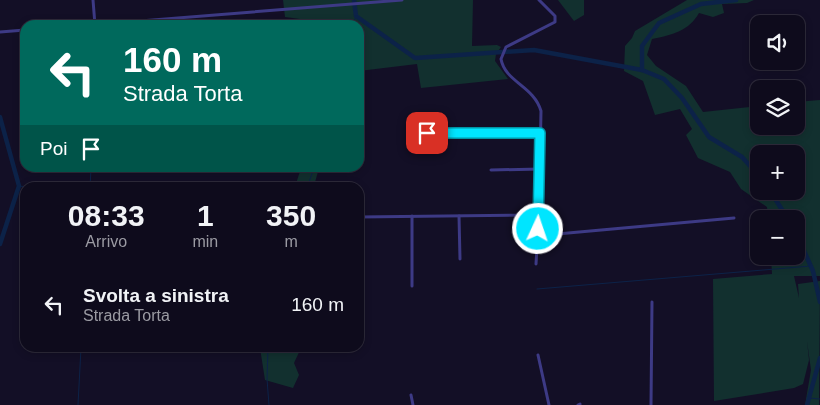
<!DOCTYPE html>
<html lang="it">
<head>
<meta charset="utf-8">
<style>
  body { margin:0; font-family:Helvetica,sans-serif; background:#171425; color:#f1f3f6; height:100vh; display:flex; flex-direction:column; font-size:19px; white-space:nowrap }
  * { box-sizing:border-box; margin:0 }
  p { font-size:16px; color:#9b9ba3 }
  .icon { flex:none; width:28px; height:28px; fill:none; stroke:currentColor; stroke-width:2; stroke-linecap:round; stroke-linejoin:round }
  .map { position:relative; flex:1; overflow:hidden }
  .panel { position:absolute; left:20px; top:182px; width:344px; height:170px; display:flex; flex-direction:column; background:#0e0b1c; border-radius:15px; box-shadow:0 2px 8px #0003,0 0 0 1px #2e2b3b }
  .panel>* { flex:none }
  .hud { position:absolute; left:20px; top:20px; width:344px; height:152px; border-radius:15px; box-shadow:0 2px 8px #0003,0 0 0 1px #2e2b3b; background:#00695c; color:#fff; overflow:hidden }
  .buttons { position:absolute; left:750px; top:15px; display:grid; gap:10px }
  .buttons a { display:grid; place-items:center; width:55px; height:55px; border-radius:10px; background:#0e0b1c; box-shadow:0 2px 8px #0003,0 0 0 1px #2e2b3b; font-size:25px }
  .pin { position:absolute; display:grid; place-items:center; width:42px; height:42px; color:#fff; margin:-21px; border-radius:10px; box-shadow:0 2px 8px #0006 }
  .me { position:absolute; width:55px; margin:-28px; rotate:3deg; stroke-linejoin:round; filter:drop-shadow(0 0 4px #0008) }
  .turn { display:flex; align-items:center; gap:18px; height:105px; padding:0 20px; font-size:22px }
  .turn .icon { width:65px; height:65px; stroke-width:2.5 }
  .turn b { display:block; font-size:35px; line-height:42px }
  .then { display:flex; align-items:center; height:48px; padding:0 20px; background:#0003; gap:10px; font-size:19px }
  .eta { display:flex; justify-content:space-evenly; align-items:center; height:85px; text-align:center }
  .eta b { font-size:30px; font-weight:800; line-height:35px }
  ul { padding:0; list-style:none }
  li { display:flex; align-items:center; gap:15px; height:75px; padding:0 20px }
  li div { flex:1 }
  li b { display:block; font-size:19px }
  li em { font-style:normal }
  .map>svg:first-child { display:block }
  .green { fill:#12302f; fill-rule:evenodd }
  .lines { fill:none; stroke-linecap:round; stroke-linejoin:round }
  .stream { stroke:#0c2248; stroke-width:1 }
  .canal { stroke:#0c2248; stroke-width:4.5 }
  .minor { stroke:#3d3a85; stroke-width:3 }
  .route-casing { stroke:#0095a6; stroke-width:12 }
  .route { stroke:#00e5ff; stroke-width:9 }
</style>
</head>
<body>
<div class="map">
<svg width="820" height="405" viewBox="0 0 820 405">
  <rect width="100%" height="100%" fill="#130f26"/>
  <g class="green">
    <path d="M283,0H473L472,46L497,45L501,47L496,54L495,61L508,79L421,88L417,64L359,71V25C333,25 310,20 285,17Z"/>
    <polygon points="558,0 584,0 584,15 574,21"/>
    <path d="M687,0H754L747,3L722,4L724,13L713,17L699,13C689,31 672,35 652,39L647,55L656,66L686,86L703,112L759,106V126H796V102L820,100V276H794L799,298L798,284L820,281L819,405H805L811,370L807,341L809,360L803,384L794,388L714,401L713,279L772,274L771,256H796V219H768L767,207L741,189L730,172L698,158L686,135L692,129L680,109L655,115L643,81L624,71L625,46L632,38L635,31ZM759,154H796V191H759Z"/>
    <polygon points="301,168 319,168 314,186 320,187 295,187"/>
    <polygon points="260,348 301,348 294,363 299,375 293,388 265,380"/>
  </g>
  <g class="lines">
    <g class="stream">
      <polyline points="353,25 356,16"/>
      <polyline points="308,185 314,168"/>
      <polyline points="19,186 35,188"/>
      <polyline points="90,188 91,168"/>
      <polyline points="537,289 811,266"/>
      <polyline points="268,348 267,379 269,405"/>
      <polyline points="809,398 820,399"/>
      <polyline points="78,405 81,348"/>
    </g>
    <g class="canal">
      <polyline points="354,0 356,16 415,58 534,50 642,70"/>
      <polyline points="736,0 701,4 659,23 642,46 642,70 664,79 682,98 709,137 742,157 759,176"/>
      <polyline points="0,117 19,186 0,244"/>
      <polyline points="770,191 788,219"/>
      <polyline points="796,233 813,271 820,302"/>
      <polyline points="807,405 820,358"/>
    </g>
    <g class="minor">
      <polyline points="93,0 95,25"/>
      <polyline points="90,25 402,0"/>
      <polyline points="0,32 25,30"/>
      <polyline points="408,133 540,133"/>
      <polyline points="491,170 540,169"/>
      <polyline points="539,215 538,229 546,235 734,218"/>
      <polyline points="412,216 412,286"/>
      <polyline points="459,216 460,259"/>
      <path d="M359,217L539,215L541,111C534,86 505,82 501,59L506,47L555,22V16L539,0"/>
      <polyline points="536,264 538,230"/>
      <polyline points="538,355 549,405"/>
      <polyline points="411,395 413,405"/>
      <polyline points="578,405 580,404"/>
      <polyline points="651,405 652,302"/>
    </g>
  </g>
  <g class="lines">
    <g class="route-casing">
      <polyline id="route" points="427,133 540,133 538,229"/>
    </g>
    <use href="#route" class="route"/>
  </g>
</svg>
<div class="buttons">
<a><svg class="icon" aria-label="sound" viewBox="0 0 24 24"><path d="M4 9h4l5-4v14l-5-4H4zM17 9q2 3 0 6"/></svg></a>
<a><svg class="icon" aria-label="layers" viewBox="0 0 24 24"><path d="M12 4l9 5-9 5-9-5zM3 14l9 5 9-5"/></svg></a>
<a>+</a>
<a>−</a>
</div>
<div class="pin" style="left:427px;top:133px;background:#d93025"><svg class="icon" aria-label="arrive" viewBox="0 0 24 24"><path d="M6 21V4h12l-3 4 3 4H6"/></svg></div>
<svg class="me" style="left:538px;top:229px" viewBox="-20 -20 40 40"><circle r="17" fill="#00e5ff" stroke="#fff" stroke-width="3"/><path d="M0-11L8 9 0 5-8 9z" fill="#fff"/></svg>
<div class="hud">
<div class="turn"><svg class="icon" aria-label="left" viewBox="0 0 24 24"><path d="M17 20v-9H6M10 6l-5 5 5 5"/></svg><div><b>160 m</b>Strada Torta</div></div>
<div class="then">Poi<svg class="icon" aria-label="arrive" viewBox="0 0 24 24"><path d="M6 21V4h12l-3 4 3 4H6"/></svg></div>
</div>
<section class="panel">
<div class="eta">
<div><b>08:33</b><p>Arrivo</p></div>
<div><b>1</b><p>min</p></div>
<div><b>350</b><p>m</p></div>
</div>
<ul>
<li><svg class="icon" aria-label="left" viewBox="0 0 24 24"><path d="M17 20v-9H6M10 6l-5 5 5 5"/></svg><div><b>Svolta a sinistra</b><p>Strada Torta</p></div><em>160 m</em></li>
</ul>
</section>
</div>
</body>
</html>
